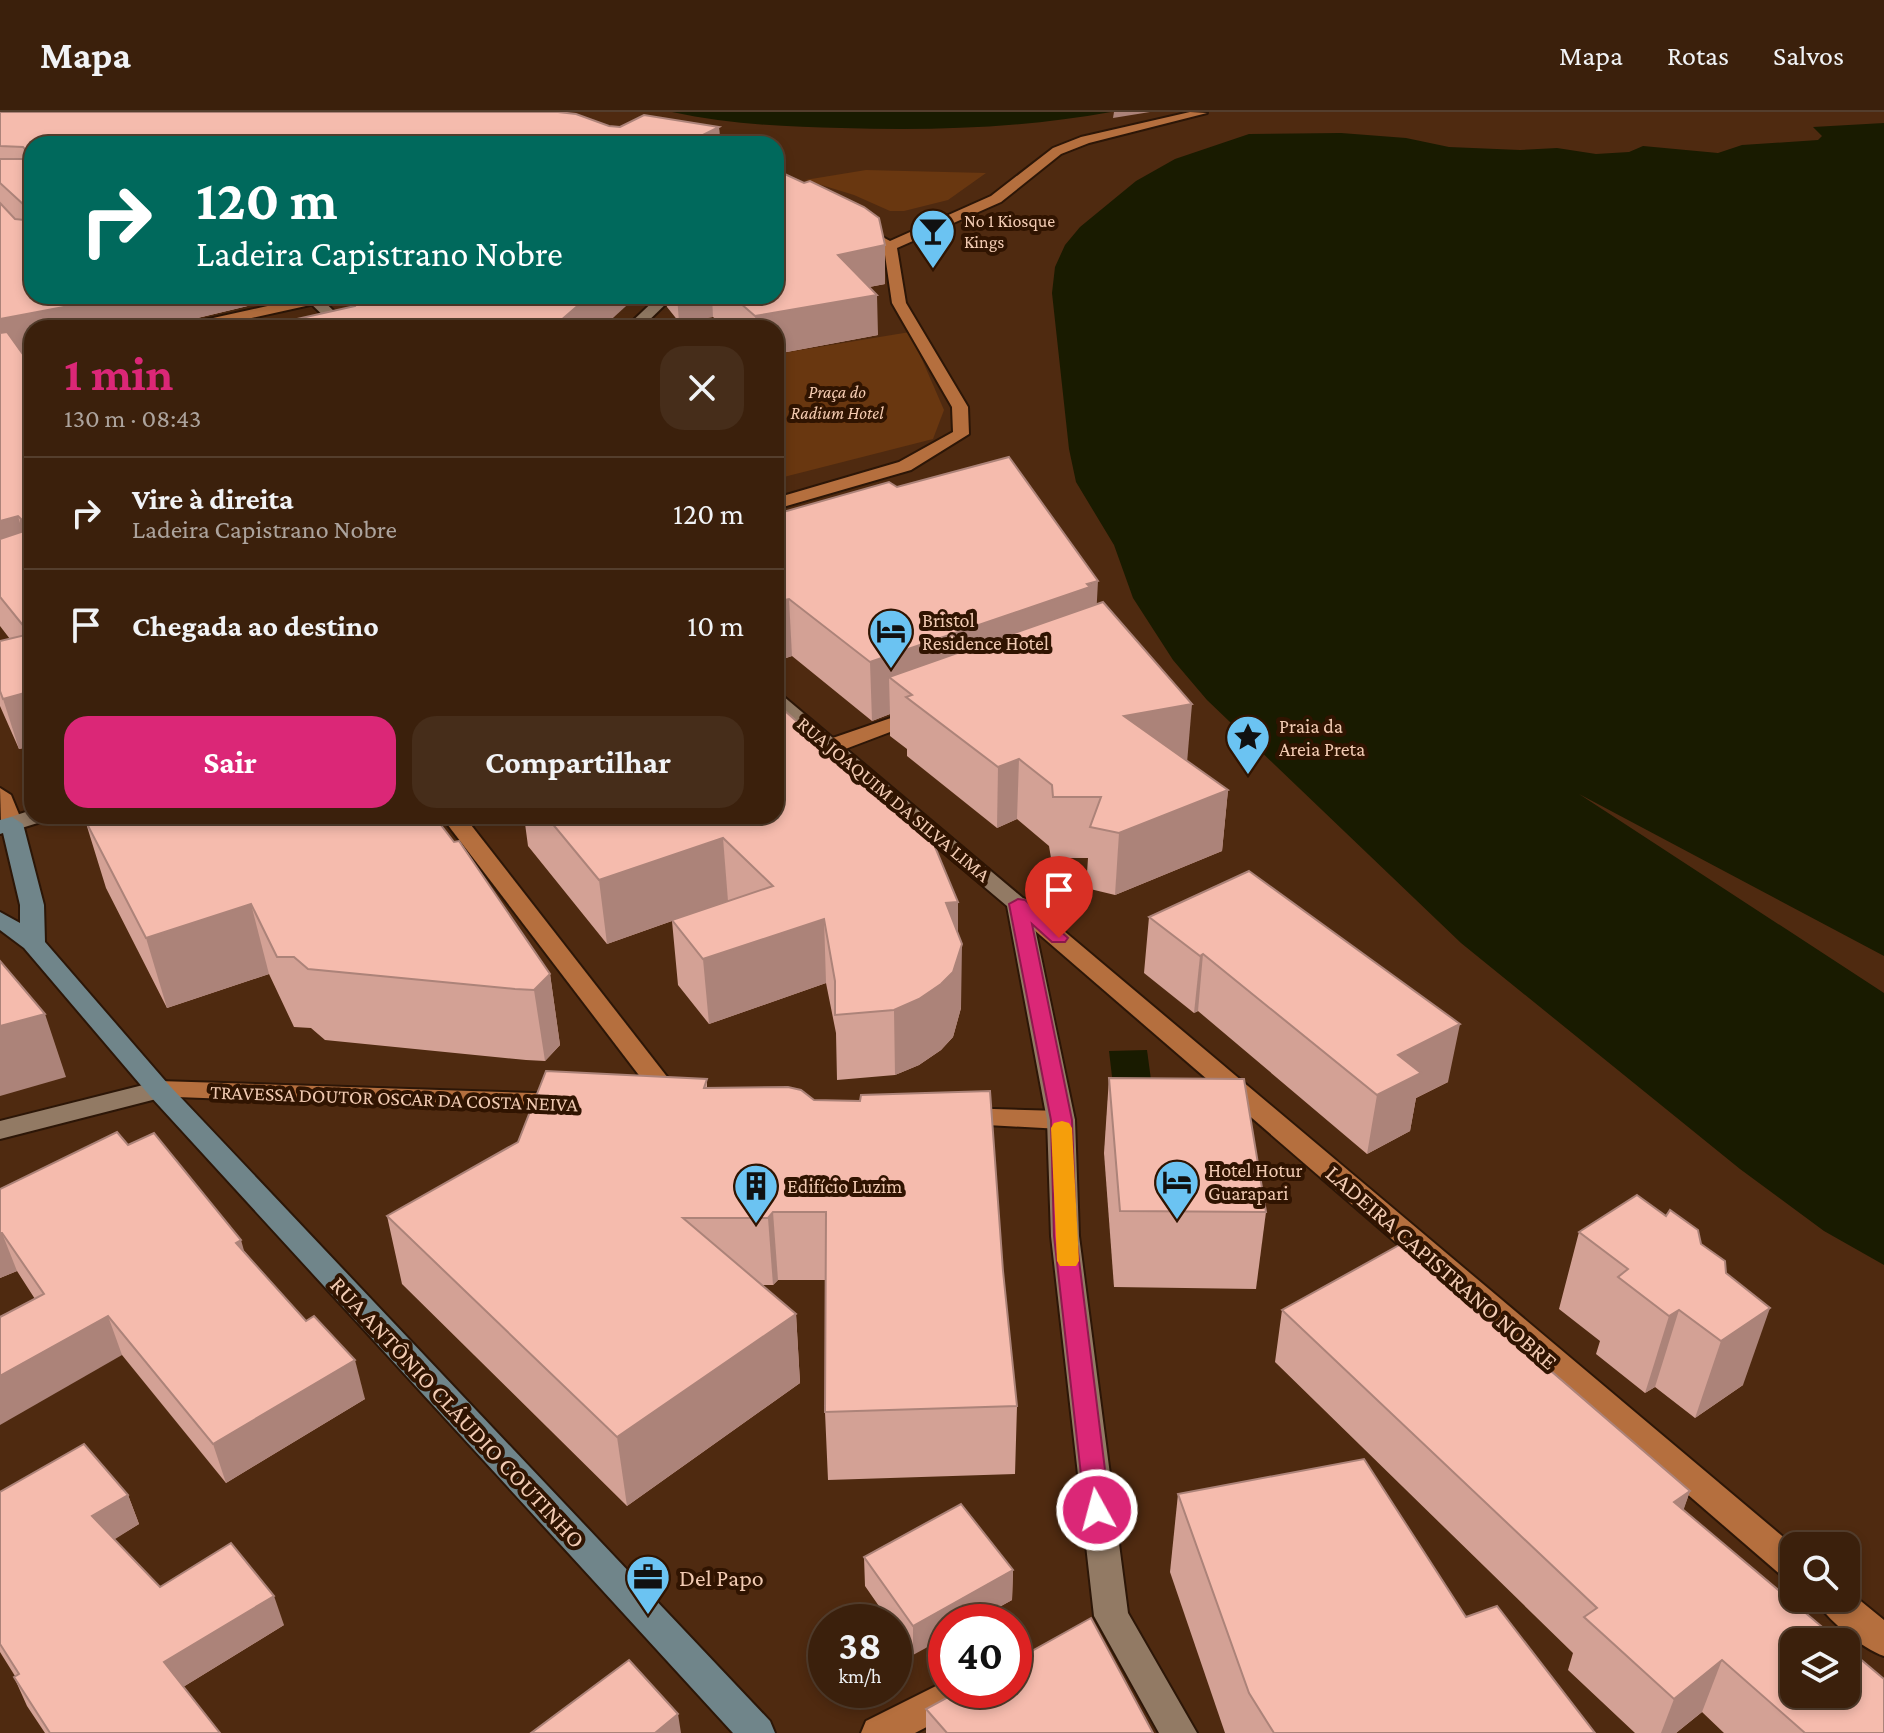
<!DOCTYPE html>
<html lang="pt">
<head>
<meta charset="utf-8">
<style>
  body { margin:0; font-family:"Crimson Pro",serif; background:#462d1a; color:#f1f3f6; height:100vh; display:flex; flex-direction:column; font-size:30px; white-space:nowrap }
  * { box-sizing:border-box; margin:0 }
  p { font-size:26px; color:#aca39d }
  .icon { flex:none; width:44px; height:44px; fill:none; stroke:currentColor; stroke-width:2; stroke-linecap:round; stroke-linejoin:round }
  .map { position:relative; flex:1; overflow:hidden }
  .drawer { position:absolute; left:24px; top:208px; width:760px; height:504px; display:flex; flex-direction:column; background:#3b200c; border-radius:24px; box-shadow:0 4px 12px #0003,0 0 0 2px #543e2d }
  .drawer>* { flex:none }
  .top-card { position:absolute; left:24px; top:24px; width:760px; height:168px; border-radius:24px; box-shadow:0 4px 12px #0003,0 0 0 2px #543e2d; background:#00695c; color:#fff; overflow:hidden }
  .buttons { position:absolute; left:1780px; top:1420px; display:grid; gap:16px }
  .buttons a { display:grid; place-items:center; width:80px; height:80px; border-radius:16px; background:#3b200c; box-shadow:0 4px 12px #0003,0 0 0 2px #543e2d; font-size:40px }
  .speed { position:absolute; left:808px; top:1492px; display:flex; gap:16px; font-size:40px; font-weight:700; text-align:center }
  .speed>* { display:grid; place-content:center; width:104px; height:104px; border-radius:50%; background:#3b200c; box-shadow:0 4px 12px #0003,0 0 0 2px #543e2d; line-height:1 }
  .speed small { font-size:20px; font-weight:400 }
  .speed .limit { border:12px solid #d22; background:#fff; color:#111 }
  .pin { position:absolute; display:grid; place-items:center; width:68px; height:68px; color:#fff; margin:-82px -34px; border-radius:50% 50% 50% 0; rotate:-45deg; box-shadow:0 0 8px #0007 }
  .pin .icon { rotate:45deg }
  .me { position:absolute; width:88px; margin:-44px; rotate:353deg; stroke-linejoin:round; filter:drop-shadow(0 0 6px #0008) }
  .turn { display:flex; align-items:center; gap:28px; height:168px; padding:0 40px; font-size:36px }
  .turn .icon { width:104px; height:104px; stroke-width:2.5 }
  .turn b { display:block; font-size:56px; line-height:68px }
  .round { display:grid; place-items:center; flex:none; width:84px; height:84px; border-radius:24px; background:#462d1a }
  .summary { display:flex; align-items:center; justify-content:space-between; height:136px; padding:0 40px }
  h1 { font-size:48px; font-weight:700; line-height:60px; color:#db2777 }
  .button { display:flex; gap:16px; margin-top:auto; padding:16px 40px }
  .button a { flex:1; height:92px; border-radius:24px; background:#db2777; color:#fff; font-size:32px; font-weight:700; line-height:92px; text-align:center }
  .button a+a { background:#462d1a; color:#f1f3f6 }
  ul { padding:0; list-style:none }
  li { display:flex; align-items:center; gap:24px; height:112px; padding:0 40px; border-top:2px solid #543e2d }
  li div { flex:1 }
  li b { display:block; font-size:30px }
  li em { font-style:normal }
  header { display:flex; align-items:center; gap:48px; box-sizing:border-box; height:112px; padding:0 40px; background:#3b200c; border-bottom:2px solid #543e2d }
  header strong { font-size:38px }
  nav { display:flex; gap:44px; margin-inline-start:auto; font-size:28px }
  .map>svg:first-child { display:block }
  .green { fill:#693710 }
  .water { fill:#191b00 }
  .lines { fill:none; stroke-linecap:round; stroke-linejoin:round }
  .street-casing { stroke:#2c1607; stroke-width:4 }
  .secondary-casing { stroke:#2c1607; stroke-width:4 }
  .primary-casing { stroke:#2c1607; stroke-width:4 }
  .street { fill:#b56f3e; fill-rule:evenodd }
  .secondary { fill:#927a64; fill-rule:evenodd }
  .primary { fill:#70858a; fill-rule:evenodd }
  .wall { fill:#d3a195; fill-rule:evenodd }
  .shaded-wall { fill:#ac8379 }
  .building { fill:#f5bbad; stroke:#ac8379; stroke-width:2 }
  .route { fill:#db2777; stroke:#8e194d; stroke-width:2 }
  .slow { fill:#f59e0b }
  .labels { text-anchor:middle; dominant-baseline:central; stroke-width:8; stroke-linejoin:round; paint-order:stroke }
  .far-poi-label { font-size:18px; fill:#f1cab2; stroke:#301401; text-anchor:start }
  .far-park-label { font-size:18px; font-style:italic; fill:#f5cbb1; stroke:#301401 }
  .poi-label { font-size:20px; fill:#f1cab2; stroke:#301401; text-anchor:start }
  .street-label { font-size:20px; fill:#f1cab2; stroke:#301401 }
  .near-street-label { font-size:24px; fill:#f1cab2; stroke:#301401 }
  .near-poi-label { font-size:24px; fill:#f1cab2; stroke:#301401; text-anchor:start }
</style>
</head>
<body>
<header>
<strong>Mapa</strong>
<nav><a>Mapa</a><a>Rotas</a><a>Salvos</a></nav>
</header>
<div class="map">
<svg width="1884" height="1621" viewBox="0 0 1884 1621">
  <rect width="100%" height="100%" fill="#4f2a10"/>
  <g class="green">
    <polygon points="866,58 986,61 948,88 904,99 890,99 854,83 805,68"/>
    <polygon points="910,220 944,298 933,327 776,367 776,242"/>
  </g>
  <g class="water">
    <path d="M672,0H1111C1023,16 932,19 842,16C785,15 728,12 672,0Z"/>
    <polygon points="1884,11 1884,844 1579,682 1884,881 1884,1153 1824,1119 1740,1057 1461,831 1207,588 1173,548 1133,486 1114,433 1076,370 1069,337 1052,181 1055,155 1065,133 1080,115 1136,69 1175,47 1249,22 1341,21 1406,26 1449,35 1520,38 1557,36 1596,42 1629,40 1643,34 1718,41 1742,33 1818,28 1822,24 1813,15"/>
    <polygon points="1147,938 1154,990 1115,990 1109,939"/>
  </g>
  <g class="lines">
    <g class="street-casing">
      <g id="street">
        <polygon points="1190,0 1207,1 1089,31 1061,42 1001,90 897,136 906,191 968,295 969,322 911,358 776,397 776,386 899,350 953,320 952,295 892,191 884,136 852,120 852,114 862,114 890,129 991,84 1053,36 1081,25"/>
        <polygon points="313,184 340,184 333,188 206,216 179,216 186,212"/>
        <polygon points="32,245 32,255 0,262 0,252"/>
        <polygon points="920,596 927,598 930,602 927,606 840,639 824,639 821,634 824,629"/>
        <polygon points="0,676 11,683 23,712 20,717 12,719 1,712"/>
        <polygon points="441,704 464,704 682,984 686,990 682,996 673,999 664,996"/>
        <polygon points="1018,785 1026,787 1794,1434 1794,1468 1782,1464 1010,797 1006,792 1010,787"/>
        <polygon points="159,969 565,982 574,985 578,991 574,997 565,1000 150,984 146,978 150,972"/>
        <polygon points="961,996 1061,999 1071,1002 1075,1008 1071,1014 1061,1017 951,1011 948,1005 951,999"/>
        <path d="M1846,1477L1884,1508V1544C1863,1537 1824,1506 1815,1486H1846Z"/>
        <polygon points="946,1569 946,1578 982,1578 977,1589 915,1621 861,1621 866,1609"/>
      </g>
    </g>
    <g class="secondary-casing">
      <g id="secondary">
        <polygon points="303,184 318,184 352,216 336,216"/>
        <polygon points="659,184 674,184 641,216 625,216"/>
        <polygon points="776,582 783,584 1030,792 1075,1008 1079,1124 1128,1501 1197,1621 1159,1621 1094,1504 1051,1124 1047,1008 1007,794 776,599"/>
        <polygon points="32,698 32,704 47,704 44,709 12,719 1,712 4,707"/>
        <polygon points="159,969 168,972 172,978 168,984 0,1027 0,1009"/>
      </g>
    </g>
    <g class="primary-casing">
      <polygon id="primary" points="12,705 23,712 44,793 45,830 168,972 770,1609 775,1621 733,1621 150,984 24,836 0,818 0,800 20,811 20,793 3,721 0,722 0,708"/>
    </g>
    <use href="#street" class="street"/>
    <use href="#secondary" class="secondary"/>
    <use href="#primary" class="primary"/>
  </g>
  <g class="wall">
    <polygon points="0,0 558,0 609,14 719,15 720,32 32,32 32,184 290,184 185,209 176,216 32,216 32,243 25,245 32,255 32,634 19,637 0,594 0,529 10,527 0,514"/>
    <polygon points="885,133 885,172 869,175 878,223 776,242 776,216 726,216 713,205 679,210 667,195 666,184 776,184"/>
    <polygon points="776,402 1097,492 1187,649 1228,678 1222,739 1115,783 1086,776 1088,746 1051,746 1049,734 1017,707 997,716 907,644 907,637 890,624 890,602 872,609 792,544 783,547 776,541"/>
    <polygon points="96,704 257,704 550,862 560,933 545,949 526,948 325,928 311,916 294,915 269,862 167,896 106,776 85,708"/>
    <path d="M524,704H776L958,790V821L961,896L953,925L941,938L919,953L895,963L837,968L836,921L826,871L709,912L678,873L672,809L607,832L528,734ZM728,789H729L674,808Z"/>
    <polygon points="1149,805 1448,970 1416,986 1410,1019 1367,1042 1198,899 1194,901 1144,861"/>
    <polygon points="1109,966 1266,1100 1256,1177 1114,1175 1104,1041"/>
    <polygon points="707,967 707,976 814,988 860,989 1003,1159 1017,1294 1015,1362 828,1368 825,1300 826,1168 778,1168 773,1173 762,1173 796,1202 800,1271 627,1394 402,1172 387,1104"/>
    <polygon points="128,1033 245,1140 365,1287 226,1371 122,1243 35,1187 17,1159 0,1166 0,1077"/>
    <polygon points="1579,1120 1701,1132 1743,1273 1695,1306 1655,1275 1645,1281 1596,1242 1600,1229 1559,1197"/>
    <polygon points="1282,1198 1690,1379 1683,1398 1884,1621 1724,1621 1702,1600 1676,1621 1635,1621 1568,1558 1573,1541 1275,1250"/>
    <polygon points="0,1380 128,1383 139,1412 114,1427 160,1475 284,1513 183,1575 220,1621 45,1621 27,1594 14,1565 15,1564 0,1540"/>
    <polygon points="1178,1382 1466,1505 1595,1621 1225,1621 1170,1460"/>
    <polygon points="864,1445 1013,1458 1012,1488 972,1510 946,1510 913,1543 894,1515 894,1510 890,1510 865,1474"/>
    <polygon points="926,1597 1153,1621 926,1621"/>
  </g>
  <g class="shaded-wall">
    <polygon points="1114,0 1150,0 1113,6"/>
    <polygon points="719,15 720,32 684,32"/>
    <polygon points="885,133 885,172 839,181 838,143"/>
    <polygon points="877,183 878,223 776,242 776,216 756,216 755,204"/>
    <polygon points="122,184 290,184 185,209 174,216 32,216 32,243 0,250 0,207"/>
    <polygon points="589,184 637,184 602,216 552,216"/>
    <polygon points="677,184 712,184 713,205 679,210"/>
    <polygon points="32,396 32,424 25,398"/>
    <polygon points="18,404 31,450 0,460 0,409"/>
    <polygon points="1098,469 1095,525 912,583 889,565 890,602 872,609 870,550"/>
    <polygon points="789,487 792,544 783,547 780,489"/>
    <polygon points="32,579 32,634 19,637 3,587"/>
    <polygon points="1192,592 1187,651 1124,604"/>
    <polygon points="1019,647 1017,707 997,716 998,655"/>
    <polygon points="1228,678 1222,739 1115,783 1119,721"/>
    <polygon points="723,726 728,789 607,832 599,768"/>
    <polygon points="958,790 958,845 962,832 961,896 953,925 941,938 919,953 895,963 894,898 946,791"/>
    <polygon points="251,792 269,862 167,896 146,826"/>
    <polygon points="824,807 826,871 709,912 703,847"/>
    <polygon points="1203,842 1198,899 1194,901 1200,844"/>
    <polygon points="550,862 560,933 545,949 534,878"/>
    <polygon points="45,902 66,965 0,984 0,914"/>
    <polygon points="1460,912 1448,970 1416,986 1410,1019 1367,1042 1377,983 1398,943"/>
    <polygon points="773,1100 778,1168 773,1173 768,1106"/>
    <polygon points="0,1121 2,1121 17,1159 0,1166"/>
    <polygon points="241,1128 252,1167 236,1131"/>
    <polygon points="1770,1196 1743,1273 1695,1306 1721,1229"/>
    <polygon points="1679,1198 1655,1275 1645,1281 1669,1204"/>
    <polygon points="796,1202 800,1271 627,1394 617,1325"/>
    <polygon points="108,1204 122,1243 0,1313 0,1264"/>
    <polygon points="355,1248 365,1287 226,1371 213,1332"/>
    <polygon points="1690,1379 1672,1432 1674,1390"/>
    <polygon points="128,1383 139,1412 104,1434 92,1404"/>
    <polygon points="1013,1458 1012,1488 972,1510 946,1510 946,1525 913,1543 913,1514"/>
    <polygon points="274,1484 284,1513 175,1580 164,1550"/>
    <polygon points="1722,1548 1702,1600 1676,1621 1661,1621 1674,1587"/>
    <polygon points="678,1602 681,1621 655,1621"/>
  </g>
  <g class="building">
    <polygon points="0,0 558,0 576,2 609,14 620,15 644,3 719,15 685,32 32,32 32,184 122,184 0,207 0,91 15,107 24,108 24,93 0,71 0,47 25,47 26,38 23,35 0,34"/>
    <polygon points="776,58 804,71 810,69 864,95 879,106 885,133 838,143 877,183 755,204 732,184 776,184"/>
    <polygon points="353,184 589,184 552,216 257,216 355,194"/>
    <polygon points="7,220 32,255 32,396 25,398 32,407 32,579 3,587 0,579 0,529 30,522 0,485 0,427 21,420 21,407 18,404 0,409 0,221"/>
    <polygon points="1009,345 1098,469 1087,472 1090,475 870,550 789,487 780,489 776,486 776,402 889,370 897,375"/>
    <polygon points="1103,490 1192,592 1124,604 1228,678 1119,721 1090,715 1101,685 1053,685 1052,673 1019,647 998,655 906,585 912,583 889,565"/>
    <polygon points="776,591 933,730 958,790 946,791 962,832 953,860 941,872 919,887 894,898 835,903 835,869 824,807 703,847 672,808 773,774 723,726 599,768 546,704 776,704"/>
    <polygon points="100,704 257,704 257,705 261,704 434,704 454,730 459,729 550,862 534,878 515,877 308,857 294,845 277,845 251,792 146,826 85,708"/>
    <polygon points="1249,759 1460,912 1398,943 1421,961 1377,983 1203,842 1200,844 1149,805"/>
    <polygon points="0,849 45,902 0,914"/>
    <polygon points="546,959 707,967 704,976 788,975 801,978 814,988 860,989 861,983 990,979 1003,1159 1017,1294 825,1300 826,1100 773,1100 768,1106 683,1106 796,1202 617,1325 387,1104 518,1030"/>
    <polygon points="1109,966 1244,967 1266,1100 1120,1099"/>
    <polygon points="117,1020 128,1033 154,1021 241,1128 236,1131 306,1209 314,1204 355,1248 213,1332 108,1204 0,1264 0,1205 44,1182 2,1121 0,1121 0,1077"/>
    <polygon points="1637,1083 1666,1104 1670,1098 1698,1118 1701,1132 1725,1149 1726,1161 1770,1196 1721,1229 1679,1198 1669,1204 1618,1165 1628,1157 1579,1120"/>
    <polygon points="1403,1131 1690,1379 1674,1390 1840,1530 1794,1530 1794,1582 1846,1582 1846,1535 1884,1567 1884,1621 1805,1621 1722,1548 1674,1587 1584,1505 1597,1496 1282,1198"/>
    <polygon points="84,1332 128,1383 92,1404 160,1475 231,1431 274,1484 164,1550 220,1621 50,1621 14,1565 19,1562 0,1532 0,1380"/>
    <polygon points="1364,1347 1466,1505 1497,1494 1595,1621 1274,1621 1249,1581 1178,1382"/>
    <polygon points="961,1392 1013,1458 913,1514 864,1445"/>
    <polygon points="1091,1506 1153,1621 947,1621 926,1597 961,1578 1014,1578 1014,1549"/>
    <polygon points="629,1548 678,1602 655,1621 531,1621"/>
  </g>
  <polygon class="route" points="1018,787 1025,788 1068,826 1065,830 1052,830 1032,812 1072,1008 1076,1124 1110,1398 1106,1405 1097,1408 1088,1405 1085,1398 1054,1124 1051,1008 1009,792"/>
  <polygon class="slow" points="1062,1009 1069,1011 1072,1016 1079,1149 1076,1154 1060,1154 1057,1149 1051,1016 1054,1011"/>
  <defs>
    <g id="bar-pin" transform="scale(2.3)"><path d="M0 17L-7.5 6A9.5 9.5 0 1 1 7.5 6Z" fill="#6bc3f2" stroke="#301401"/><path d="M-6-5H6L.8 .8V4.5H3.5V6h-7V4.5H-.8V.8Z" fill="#111"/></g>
    <g id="hotel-pin" transform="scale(2.3)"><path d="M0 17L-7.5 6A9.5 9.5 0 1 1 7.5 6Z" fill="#6bc3f2" stroke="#301401"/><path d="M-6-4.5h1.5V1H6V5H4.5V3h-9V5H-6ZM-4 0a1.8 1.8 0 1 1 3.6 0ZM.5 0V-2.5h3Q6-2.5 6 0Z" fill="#111"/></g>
    <g id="sight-pin" transform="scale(2.3)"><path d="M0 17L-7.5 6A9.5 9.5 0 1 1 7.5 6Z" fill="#6bc3f2" stroke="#301401"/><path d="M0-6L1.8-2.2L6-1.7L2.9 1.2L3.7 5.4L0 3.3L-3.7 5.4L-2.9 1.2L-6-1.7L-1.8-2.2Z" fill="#111"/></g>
    <g id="building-pin" transform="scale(2.3)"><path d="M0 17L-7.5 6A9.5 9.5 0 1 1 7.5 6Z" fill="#6bc3f2" stroke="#301401"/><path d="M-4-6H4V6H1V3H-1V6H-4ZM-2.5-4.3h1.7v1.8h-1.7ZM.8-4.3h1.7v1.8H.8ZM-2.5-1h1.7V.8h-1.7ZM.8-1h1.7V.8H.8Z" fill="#111"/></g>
    <g id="office-pin" transform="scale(2.3)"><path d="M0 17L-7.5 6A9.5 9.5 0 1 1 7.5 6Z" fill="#6bc3f2" stroke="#301401"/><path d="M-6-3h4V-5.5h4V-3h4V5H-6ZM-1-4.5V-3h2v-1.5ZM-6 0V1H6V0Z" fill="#111"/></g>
  </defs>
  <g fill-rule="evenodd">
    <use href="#bar-pin" x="933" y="119"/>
    <use href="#hotel-pin" x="891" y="519"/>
    <use href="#sight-pin" x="1248" y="625"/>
    <use href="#hotel-pin" x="1177" y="1070"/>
    <use href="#building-pin" x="756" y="1074"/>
    <use href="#office-pin" x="648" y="1465"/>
  </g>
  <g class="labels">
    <g class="far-poi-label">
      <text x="964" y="109">No 1 Kiosque<tspan x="964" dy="21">Kings</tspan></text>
    </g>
    <g class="far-park-label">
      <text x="837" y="280">Praça do<tspan x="837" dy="21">Radium Hotel</tspan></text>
    </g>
    <g class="poi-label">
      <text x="922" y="508">Bristol<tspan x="922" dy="23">Residence Hotel</tspan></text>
      <text x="1279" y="614">Praia da<tspan x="1279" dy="23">Areia Preta</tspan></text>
      <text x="1208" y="1058">Hotel Hotur<tspan x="1208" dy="23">Guarapari</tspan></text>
      <text x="787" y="1074">Edifício Luzim</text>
    </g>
    <g class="street-label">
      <text transform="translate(894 687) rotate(40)">RUA JOAQUIM DA SILVA LIMA</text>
      <text transform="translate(394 986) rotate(2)">TRAVESSA DOUTOR OSCAR DA COSTA NEIVA</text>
    </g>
    <g class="near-street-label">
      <text transform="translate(1442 1155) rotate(41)">LADEIRA CAPISTRANO NOBRE</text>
      <text transform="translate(458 1300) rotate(47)">RUA ANTÔNIO CLÁUDIO COUTINHO</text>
    </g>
    <g class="near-poi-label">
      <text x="679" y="1465">Del Papo</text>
    </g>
  </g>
</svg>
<div class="buttons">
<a><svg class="icon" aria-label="search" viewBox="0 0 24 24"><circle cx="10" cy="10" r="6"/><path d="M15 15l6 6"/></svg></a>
<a><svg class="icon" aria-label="layers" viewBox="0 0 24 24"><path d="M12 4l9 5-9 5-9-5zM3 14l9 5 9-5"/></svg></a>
</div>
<div class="speed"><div>38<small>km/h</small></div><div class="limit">40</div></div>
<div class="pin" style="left:1059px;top:826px;background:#d93025"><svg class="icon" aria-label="arrive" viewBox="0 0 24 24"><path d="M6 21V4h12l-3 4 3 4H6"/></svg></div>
<svg class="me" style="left:1097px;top:1398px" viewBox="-20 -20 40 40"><circle r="17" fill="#db2777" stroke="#fff" stroke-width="3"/><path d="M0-11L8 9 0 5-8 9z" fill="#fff"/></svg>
<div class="top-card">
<div class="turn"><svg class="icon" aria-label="right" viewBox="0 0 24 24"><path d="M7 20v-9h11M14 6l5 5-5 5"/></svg><div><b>120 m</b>Ladeira Capistrano Nobre</div></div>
</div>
<section class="drawer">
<div class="summary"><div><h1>1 min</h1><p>130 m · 08:43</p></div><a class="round"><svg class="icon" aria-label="close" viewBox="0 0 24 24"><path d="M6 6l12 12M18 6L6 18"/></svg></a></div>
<ul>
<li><svg class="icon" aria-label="right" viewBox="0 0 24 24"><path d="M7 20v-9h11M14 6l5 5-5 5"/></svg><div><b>Vire à direita</b><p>Ladeira Capistrano Nobre</p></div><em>120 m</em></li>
<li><svg class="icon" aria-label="arrive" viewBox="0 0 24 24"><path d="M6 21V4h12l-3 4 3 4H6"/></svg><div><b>Chegada ao destino</b></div><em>10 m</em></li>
</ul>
<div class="button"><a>Sair</a><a>Compartilhar</a></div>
</section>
</div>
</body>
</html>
